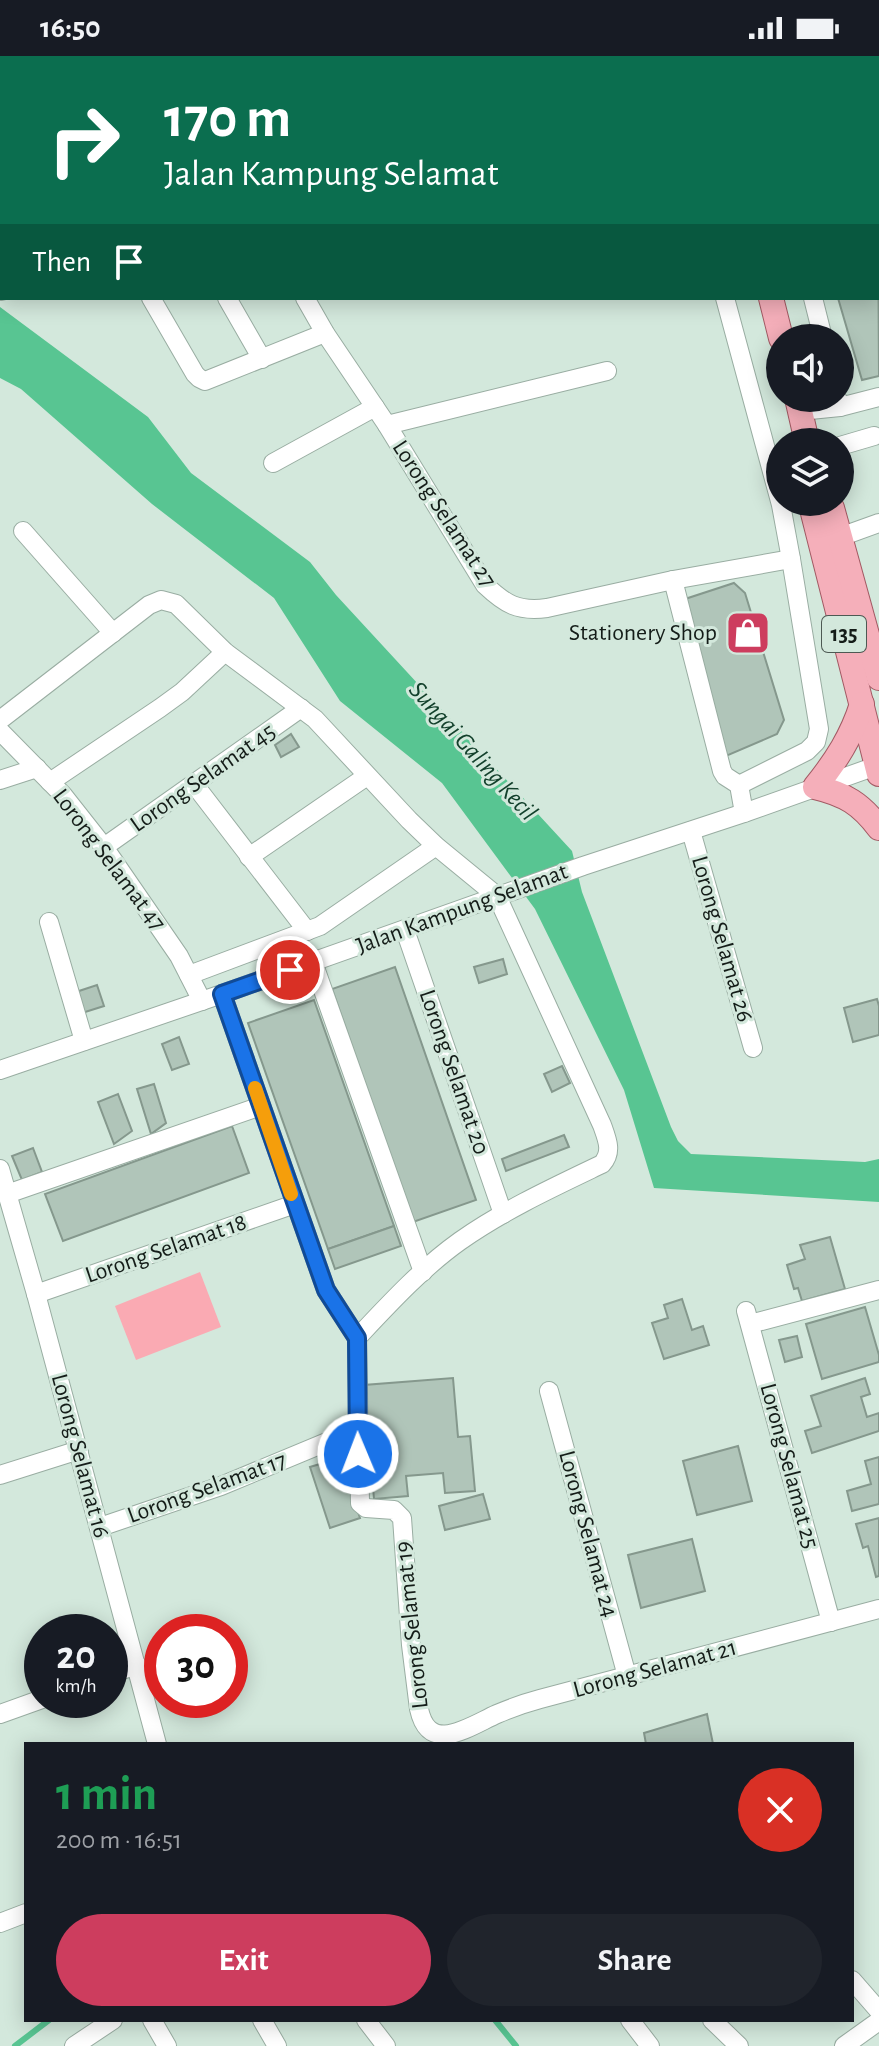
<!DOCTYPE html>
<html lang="en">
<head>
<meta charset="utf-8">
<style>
  body { margin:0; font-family:"Alegreya Sans",sans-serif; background:#20242c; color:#f1f3f6; height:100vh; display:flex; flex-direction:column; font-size:30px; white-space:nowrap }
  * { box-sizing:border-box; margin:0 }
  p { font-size:26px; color:#9ea1a6 }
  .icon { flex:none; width:44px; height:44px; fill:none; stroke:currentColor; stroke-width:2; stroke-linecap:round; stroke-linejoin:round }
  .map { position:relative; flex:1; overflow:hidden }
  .details { position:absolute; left:24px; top:1686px; width:830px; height:280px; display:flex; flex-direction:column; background:#171b24; border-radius:0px; box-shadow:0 4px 20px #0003 }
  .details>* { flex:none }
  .top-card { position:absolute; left:0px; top:0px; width:880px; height:244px; box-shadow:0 4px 20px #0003; background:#0b6e4f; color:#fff; overflow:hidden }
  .controls { position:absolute; left:766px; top:268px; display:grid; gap:16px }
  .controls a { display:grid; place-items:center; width:88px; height:88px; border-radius:50%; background:#171b24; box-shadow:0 4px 20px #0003; font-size:40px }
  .speed { position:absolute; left:24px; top:1558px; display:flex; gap:16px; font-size:40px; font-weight:700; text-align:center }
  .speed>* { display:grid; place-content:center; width:104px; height:104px; border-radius:50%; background:#171b24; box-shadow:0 4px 20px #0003; line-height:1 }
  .speed small { font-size:20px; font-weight:400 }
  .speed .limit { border:12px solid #d22; background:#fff; color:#111 }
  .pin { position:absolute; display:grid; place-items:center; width:68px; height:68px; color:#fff; margin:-34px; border:4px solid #fff; border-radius:50%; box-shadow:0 2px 8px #0007 }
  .me { position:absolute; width:88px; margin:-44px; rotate:359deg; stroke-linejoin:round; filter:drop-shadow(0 0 6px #0008) }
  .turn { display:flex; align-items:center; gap:28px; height:168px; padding:0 32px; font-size:36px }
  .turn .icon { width:104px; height:104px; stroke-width:2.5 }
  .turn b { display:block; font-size:56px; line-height:68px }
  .then { display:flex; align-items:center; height:76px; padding:0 32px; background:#0003; gap:16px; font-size:30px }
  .round { display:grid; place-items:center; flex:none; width:84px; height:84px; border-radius:42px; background:#20242c }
  .summary { display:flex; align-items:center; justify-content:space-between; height:136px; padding:0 32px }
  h1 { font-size:48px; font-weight:600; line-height:60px; color:#1e9e55 }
  .button { display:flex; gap:16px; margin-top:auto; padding:16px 32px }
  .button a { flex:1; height:92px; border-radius:48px; background:#cd3d5e; color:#fff; font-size:32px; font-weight:600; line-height:92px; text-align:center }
  .button a+a { background:#20242c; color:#f1f3f6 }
  .status { display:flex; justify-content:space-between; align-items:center; height:56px; padding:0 40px; background:#171b24; direction:ltr }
  .status svg { height:22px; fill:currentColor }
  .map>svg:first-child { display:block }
  .green { fill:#faaab3 }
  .water { fill:#58c592 }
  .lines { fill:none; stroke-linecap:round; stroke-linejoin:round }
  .stream { stroke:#58c592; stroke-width:6 }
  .building { fill:#b0c5b9; stroke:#85988d; stroke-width:2 }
  .minor-casing { stroke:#99ada2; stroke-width:20 }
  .major-casing { stroke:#a25963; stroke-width:26 }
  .minor { stroke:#fff; stroke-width:18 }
  .major { stroke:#f5afba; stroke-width:24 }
  .route-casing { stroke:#114b97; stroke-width:20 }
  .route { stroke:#1a73e8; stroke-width:14 }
  .slow { stroke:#f59e0b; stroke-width:14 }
  .labels { text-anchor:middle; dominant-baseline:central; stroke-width:6; stroke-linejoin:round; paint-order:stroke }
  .shield { fill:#d3e8dc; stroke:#4d5953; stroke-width:2 }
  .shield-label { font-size:22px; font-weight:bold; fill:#141c18 }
  .street-label { font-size:24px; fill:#141c18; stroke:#d3e8dc }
  .poi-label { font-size:24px; fill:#141c18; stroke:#d3e8dc; text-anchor:end }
  .water-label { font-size:26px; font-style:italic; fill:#13412c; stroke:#d3e8dc }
</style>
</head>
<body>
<div class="status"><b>16:50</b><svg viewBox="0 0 49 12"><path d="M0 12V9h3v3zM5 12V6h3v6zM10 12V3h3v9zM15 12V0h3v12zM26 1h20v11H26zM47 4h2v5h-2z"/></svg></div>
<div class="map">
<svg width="879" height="1990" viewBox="0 0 879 1990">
  <rect width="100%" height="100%" fill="#d3e8dc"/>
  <polygon class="green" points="200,1216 221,1271 136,1304 115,1250"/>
  <polygon class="water" points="0,251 148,361 191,417 310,506 336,539 572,795 582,836 671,1071 678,1085 691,1098 865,1106 879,1103 879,1146 654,1132 624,1034 535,853 442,727 340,645 274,542 152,448 21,333 0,322"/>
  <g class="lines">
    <g class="stream">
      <polyline points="495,1964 516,1990"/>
      <polyline points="15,1990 49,1964"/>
    </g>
  </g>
  <g class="building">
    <polygon points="878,155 879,320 862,324 838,242 878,242"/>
    <polygon points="734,527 745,537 784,664 777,678 726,700 682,544"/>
    <polygon points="291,678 299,691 281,701 275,689"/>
    <polygon points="503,903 507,918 479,927 474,911"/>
    <polygon points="395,911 476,1144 413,1166 332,933"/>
    <polygon points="97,929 104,950 82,957 76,936"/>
    <polygon points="877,943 879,950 879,979 853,986 844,952"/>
    <polygon points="314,944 394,1170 328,1193 248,967"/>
    <polygon points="179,981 189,1008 172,1014 162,988"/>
    <polygon points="562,1010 570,1027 552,1036 544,1018"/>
    <polygon points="154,1028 166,1067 151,1078 137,1033"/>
    <polygon points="118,1038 132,1075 114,1088 98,1046"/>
    <polygon points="232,1070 249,1117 63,1185 45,1138"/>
    <polygon points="564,1079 569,1091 506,1115 502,1103"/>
    <polygon points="33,1092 42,1116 22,1124 12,1100"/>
    <polygon points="394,1170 401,1190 335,1213 328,1193"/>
    <polygon points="830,1181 845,1233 802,1245 798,1232 794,1233 787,1209 805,1203 800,1189"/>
    <polygon points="682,1243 692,1274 703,1270 709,1289 664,1303 652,1267 668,1262 664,1249"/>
    <polygon points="865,1251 879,1299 879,1306 822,1323 806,1268"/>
    <polygon points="797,1280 802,1301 785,1306 779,1284"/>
    <polygon points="453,1322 458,1381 470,1380 475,1435 445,1437 443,1417 406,1420 408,1440 374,1443 364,1329"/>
    <polygon points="865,1322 870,1338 861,1341 867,1361 879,1357 879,1375 812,1397 805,1375 821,1370 811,1340"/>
    <polygon points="738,1390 752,1445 697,1459 683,1405"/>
    <polygon points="879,1401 879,1448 852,1455 847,1435 871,1428 865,1405"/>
    <polygon points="340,1402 360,1462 330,1472 310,1411"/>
    <polygon points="483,1438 490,1463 445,1474 439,1450"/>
    <polygon points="879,1462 879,1520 876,1521 868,1490 863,1492 856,1468"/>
    <polygon points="692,1483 705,1535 641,1552 628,1499"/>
    <polygon points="707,1658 713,1688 646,1688 644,1677"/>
  </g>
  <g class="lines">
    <g class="minor-casing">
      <g id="minor">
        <polyline points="178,0 179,2"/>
        <polyline points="16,2 17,0"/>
        <polyline points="566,2 575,0"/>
        <polyline points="0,30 2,26"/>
        <polyline points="878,37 879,36"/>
        <polyline points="878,118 879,122"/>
        <polyline points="0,235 2,235"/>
        <polyline points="151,242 195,318 199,322 205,325 325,277"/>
        <polyline points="227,242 262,303"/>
        <path d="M305,242L325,277L387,369L485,529C505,548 518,556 547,552L673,524L791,503"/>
        <polyline points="725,242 781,449 791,503 819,673 816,686 807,695 739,729"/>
        <polyline points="813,242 823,282"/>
        <polyline points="840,351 879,341"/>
        <polyline points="800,355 840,351 837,342"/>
        <polyline points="387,369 607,315"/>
        <polyline points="840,390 874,380"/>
        <polyline points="273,407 375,351"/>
        <polyline points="23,475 113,577"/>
        <polyline points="840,481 879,467"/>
        <polyline points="673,524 722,715 725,720 739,729 744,757"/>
        <path d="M0,664L149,549L161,544L176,548L225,596L315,663L409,764L436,790L497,840L602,1069C607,1083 613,1096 602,1108C554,1131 504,1154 460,1185C422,1212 389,1248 357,1282"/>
        <polyline points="0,675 63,739 104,791 179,900 202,945"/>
        <polyline points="0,724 37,712"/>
        <polyline points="50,726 160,652 182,636 225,596"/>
        <polyline points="194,728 307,875"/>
        <polyline points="691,775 753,992"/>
        <polyline points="104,791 301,652"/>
        <polyline points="249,801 367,720"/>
        <polyline points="49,866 84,985"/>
        <polyline points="405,874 503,1158"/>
        <polyline points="313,906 423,1216"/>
        <polyline points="189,919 320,870 436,790"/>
        <path d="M222,938L326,1234L357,1282L360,1447L366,1452L394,1454L402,1462L411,1589L419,1653C429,1700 470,1670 497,1658C511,1652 525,1647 540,1643L879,1553"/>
        <polyline points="0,1014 222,938 583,810 744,757 879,709"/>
        <polyline points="0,1113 36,1238 157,1688"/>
        <polyline points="7,1138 261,1050"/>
        <polyline points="36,1238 295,1148"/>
        <polyline points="746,1255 831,1566"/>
        <polyline points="750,1268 879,1234"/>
        <polyline points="549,1335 627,1620"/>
        <polyline points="0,1419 79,1394"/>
        <polyline points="100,1471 221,1430 358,1373"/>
        <polyline points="110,1618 137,1609"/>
        <polyline points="0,1658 42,1643"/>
        <polyline points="0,1867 26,1857"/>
        <polyline points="852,1924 879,1955"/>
        <polyline points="152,1964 167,1990"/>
        <polyline points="262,1964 277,1990"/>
        <polyline points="366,1964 386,1990"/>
        <polyline points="630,1964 650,1990"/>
        <polyline points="712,1964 739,1990"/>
        <polyline points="74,1990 113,1964"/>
        <polyline points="844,1990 879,1965"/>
      </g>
    </g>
    <g class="major-casing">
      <g id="major">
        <polyline points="708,0 708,2"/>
        <polyline points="771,242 781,282"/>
        <polyline points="797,342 807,386"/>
        <polyline points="814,446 813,457 879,718"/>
        <polyline points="829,446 832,452 879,622"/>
        <path d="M862,648C852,680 836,705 815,731C845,738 861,748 879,772"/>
      </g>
    </g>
    <use href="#minor" class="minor"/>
    <use href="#major" class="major"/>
  </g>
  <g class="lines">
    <g class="route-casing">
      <polyline id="route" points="290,914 222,938 326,1234 357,1282 358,1398"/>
    </g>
    <use href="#route" class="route"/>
    <polyline class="slow" points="255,1032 291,1138"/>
  </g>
  <defs>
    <g id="shop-square" transform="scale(2.3)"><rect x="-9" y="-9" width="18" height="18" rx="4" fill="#cd3d5e" stroke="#d3e8dc"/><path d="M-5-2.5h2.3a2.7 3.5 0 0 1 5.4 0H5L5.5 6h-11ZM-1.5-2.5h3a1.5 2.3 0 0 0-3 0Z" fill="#fff"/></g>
  </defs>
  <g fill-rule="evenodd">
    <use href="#shop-square" x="748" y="577"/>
  </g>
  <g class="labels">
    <rect class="shield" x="822" y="560" width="44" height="36" rx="6"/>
    <g class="shield-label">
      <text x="844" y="578">135</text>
    </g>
    <g class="street-label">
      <text transform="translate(444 458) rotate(57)">Lorong Selamat 27</text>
      <text transform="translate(203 722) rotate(-35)">Lorong Selamat 45</text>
      <text transform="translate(109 804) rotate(53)">Lorong Selamat 47</text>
      <text transform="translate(462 853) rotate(-20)">Jalan Kampung Selamat</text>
      <text transform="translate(722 883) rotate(74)">Lorong Selamat 26</text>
      <text transform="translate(454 1016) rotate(71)">Lorong Selamat 20</text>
      <text transform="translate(166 1193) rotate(-19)">Lorong Selamat 18</text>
      <text transform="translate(80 1400) rotate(75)">Lorong Selamat 16</text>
      <text transform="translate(789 1410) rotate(75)">Lorong Selamat 25</text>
      <text transform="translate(207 1432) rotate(-20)">Lorong Selamat 17</text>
      <text transform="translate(588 1478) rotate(75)">Lorong Selamat 24</text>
      <text transform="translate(412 1569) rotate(-96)">Lorong Selamat 19</text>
      <text transform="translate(655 1613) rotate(-15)">Lorong Selamat 21</text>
    </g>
    <g class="poi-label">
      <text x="717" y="577">Stationery Shop</text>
    </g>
    <g class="water-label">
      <text transform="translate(473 695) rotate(48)">Sungai Galing Kecil</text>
    </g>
  </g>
</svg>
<div class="controls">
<a><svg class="icon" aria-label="sound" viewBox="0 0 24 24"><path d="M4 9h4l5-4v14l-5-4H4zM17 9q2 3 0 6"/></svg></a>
<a><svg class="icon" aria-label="layers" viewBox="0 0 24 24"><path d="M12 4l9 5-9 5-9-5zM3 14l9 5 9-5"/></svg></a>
</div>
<div class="speed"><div>20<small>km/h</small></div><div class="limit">30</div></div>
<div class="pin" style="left:290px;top:914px;background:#d93025"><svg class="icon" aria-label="arrive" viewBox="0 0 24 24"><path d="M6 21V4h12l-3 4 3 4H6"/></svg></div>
<svg class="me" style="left:358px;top:1398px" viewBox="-20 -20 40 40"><circle r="17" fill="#1a73e8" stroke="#fff" stroke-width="3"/><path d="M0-11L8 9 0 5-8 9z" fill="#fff"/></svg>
<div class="top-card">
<div class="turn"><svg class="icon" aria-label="right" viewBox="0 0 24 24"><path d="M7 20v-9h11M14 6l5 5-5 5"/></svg><div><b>170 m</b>Jalan Kampung Selamat</div></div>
<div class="then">Then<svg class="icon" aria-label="arrive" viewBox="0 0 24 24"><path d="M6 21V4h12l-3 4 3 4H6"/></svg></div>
</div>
<section class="details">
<div class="summary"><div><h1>1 min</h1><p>200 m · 16:51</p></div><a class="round" style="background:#d93025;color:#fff"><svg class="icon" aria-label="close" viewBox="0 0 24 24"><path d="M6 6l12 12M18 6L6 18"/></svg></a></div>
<div class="button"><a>Exit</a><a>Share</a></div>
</section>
</div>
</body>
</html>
